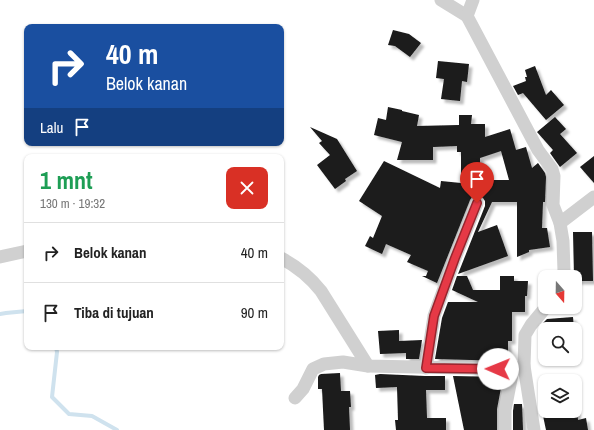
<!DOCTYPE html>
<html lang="id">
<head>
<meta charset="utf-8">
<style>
  body { margin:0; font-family:"Archivo Narrow",sans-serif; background:#f2f2f2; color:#222; height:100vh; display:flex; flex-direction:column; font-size:15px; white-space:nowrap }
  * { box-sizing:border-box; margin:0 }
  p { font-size:13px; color:#767676 }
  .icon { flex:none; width:22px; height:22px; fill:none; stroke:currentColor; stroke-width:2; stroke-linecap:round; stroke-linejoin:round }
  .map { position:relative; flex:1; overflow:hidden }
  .sheet { position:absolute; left:24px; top:154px; width:260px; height:196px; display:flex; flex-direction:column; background:#fff; border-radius:8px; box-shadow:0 1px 3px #0004 }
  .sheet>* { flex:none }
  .banner { position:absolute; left:24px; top:24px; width:260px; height:122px; border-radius:8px; box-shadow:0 1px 3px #0004; background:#1a4fa0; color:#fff; overflow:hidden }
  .needle { width:26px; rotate:160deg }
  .fabs { position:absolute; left:538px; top:270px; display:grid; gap:8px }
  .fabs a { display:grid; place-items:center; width:44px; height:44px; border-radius:8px; background:#fff; box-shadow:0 1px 3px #0004; font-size:20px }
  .pin { position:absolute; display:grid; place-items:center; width:34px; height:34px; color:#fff; margin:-41px -17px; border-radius:50% 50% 50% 0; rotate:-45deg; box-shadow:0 0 4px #0007 }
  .pin .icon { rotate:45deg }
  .me { position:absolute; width:44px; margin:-22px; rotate:271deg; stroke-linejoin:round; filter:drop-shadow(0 0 3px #0008) }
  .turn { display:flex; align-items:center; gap:14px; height:84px; padding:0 16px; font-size:18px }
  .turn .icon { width:52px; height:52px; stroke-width:2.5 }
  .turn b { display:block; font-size:28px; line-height:34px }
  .then { display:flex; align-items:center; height:38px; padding:0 16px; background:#0003; gap:8px; font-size:15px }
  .round { display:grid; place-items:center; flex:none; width:42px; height:42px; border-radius:8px; background:#f2f2f2 }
  .overview { display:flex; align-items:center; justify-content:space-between; height:68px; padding:0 16px }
  h1 { font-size:24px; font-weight:800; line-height:30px; color:#1e9e55 }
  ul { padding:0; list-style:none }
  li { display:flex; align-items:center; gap:12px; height:60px; padding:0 16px; border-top:1px solid #e0e0e0 }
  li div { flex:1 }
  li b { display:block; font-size:15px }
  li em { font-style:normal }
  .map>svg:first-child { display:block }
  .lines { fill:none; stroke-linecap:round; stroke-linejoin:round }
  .stream { stroke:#cfe2ee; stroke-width:4 }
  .building { fill:#1a1a1a; fill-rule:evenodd; filter:url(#shadow) }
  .minor { stroke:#d0d0d0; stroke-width:13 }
  .route-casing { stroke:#96252e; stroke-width:10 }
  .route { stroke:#e63946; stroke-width:7 }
</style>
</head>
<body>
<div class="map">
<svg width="594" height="430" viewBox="0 0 594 430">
  <defs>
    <filter id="shadow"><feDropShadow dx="3.5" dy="3.5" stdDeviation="1" flood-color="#0004"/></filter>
  </defs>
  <rect width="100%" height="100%" fill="#fff"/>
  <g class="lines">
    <g class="stream">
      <polyline points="0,314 6,313 27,311"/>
      <polyline points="56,347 57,352 52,397 69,414 92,416 117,430"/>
    </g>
  </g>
  <g class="building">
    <polygon points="393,30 409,34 421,43 410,57 395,46 388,45"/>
    <polygon points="438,61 469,64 467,82 462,81 460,101 441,99 444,79 436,78"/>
    <polygon points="535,66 546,95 551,90 564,105 546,120 523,93 518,95 513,86 526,81 525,77 527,77 525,70"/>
    <path d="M388,107L402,110V111L419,115L417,126L459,125V115H472L471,124H485V137L510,129L516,150L526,147L532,168L538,163L545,173L546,177L545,202H543L542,228H547L550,247L529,250V252L517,257V202H492L478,232L497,225L508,256L458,274L485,206V201L483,198L480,196L476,195L472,197L470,200L437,283L422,276H426L428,271L407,262L411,255L386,244L382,254L365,246L370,236L373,238L382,216L359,201L384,161L440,188L441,181L461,183V152H457V146L433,147V160H397L402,142L374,135L378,118L386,120ZM501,151L509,180H480V158Z"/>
    <polygon points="555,117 566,129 560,134 577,153 560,167 550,153 553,150 537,132"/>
    <polygon points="310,127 337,139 357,171 345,179 346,181 335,189 317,165 330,155 319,143 322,141"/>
    <polygon points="594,156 594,183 580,167"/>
    <polygon points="573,232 592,232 593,281 575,281 575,277 574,277"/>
    <polygon points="457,276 467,276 473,290 500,290 500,276 514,276 514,281 528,281 527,296 525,296 525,312 512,312 512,341 508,341 508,361 435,359 442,318 448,302 478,302 452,290"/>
    <polygon points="573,317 574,329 544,329 543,323 547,319"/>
    <polygon points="399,330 399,341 422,340 419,359 406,359 406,353 380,354 378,331"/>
    <polygon points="340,373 341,391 350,391 351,407 349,407 350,430 324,430 322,389 318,389 318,377 319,375 321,374"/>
    <polygon points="380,374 425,376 445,376 445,390 426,390 427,418 446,418 446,430 396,430 395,420 398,420 397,387 376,388 375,375"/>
    <polygon points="453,376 503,377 497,409 497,430 464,430"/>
    <polygon points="514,404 522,404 523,430 513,430 513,411"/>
    <polygon points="542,411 577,411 578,420 586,418 588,430 546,430"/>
  </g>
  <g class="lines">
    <g class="minor">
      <polyline points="441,0 467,16"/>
      <polyline points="473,0 467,16 538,150 552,169 554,176 553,205 560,223 563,241 564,271 562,277"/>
      <polyline points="560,223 594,197"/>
      <polyline points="0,257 27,251"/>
      <path d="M281,258C296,266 310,277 321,291L368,366"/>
      <polyline points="426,368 434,316 455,258 477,203"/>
      <polyline points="295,398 303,389 313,369 324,364 343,362 368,366 513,369 524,366"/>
      <polyline points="505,430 505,410 513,369"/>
      <polyline points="534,430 524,366 525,335 531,325 546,307"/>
    </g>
  </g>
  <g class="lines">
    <g class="route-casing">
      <polyline id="route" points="477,203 455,258 434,316 426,368 498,369"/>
    </g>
    <use href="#route" class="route"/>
  </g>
</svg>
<div class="fabs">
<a><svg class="needle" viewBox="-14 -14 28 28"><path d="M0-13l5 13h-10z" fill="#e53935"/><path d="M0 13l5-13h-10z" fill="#767676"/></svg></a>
<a><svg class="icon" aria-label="search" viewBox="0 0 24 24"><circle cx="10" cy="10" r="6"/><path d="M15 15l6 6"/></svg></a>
<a><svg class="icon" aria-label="layers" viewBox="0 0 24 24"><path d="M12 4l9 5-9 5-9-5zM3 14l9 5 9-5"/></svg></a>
</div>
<div class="pin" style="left:477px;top:203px;background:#d93025"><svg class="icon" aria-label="arrive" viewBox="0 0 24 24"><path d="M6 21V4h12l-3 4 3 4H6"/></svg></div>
<svg class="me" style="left:498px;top:369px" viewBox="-20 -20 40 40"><circle r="19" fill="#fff"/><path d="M0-13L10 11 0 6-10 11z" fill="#e63946"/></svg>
<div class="banner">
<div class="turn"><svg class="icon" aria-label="right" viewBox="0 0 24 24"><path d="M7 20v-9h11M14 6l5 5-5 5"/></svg><div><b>40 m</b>Belok kanan</div></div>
<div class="then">Lalu<svg class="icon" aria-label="arrive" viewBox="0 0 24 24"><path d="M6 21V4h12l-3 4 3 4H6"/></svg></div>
</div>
<section class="sheet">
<div class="overview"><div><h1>1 mnt</h1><p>130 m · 19:32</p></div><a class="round" style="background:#d93025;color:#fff"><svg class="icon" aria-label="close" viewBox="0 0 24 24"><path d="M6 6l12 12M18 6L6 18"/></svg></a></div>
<ul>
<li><svg class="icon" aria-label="right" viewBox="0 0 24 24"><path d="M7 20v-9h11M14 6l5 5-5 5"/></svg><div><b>Belok kanan</b></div><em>40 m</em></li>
<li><svg class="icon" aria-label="arrive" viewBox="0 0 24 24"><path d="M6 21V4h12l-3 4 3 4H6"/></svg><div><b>Tiba di tujuan</b></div><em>90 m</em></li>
</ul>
</section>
</div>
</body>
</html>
